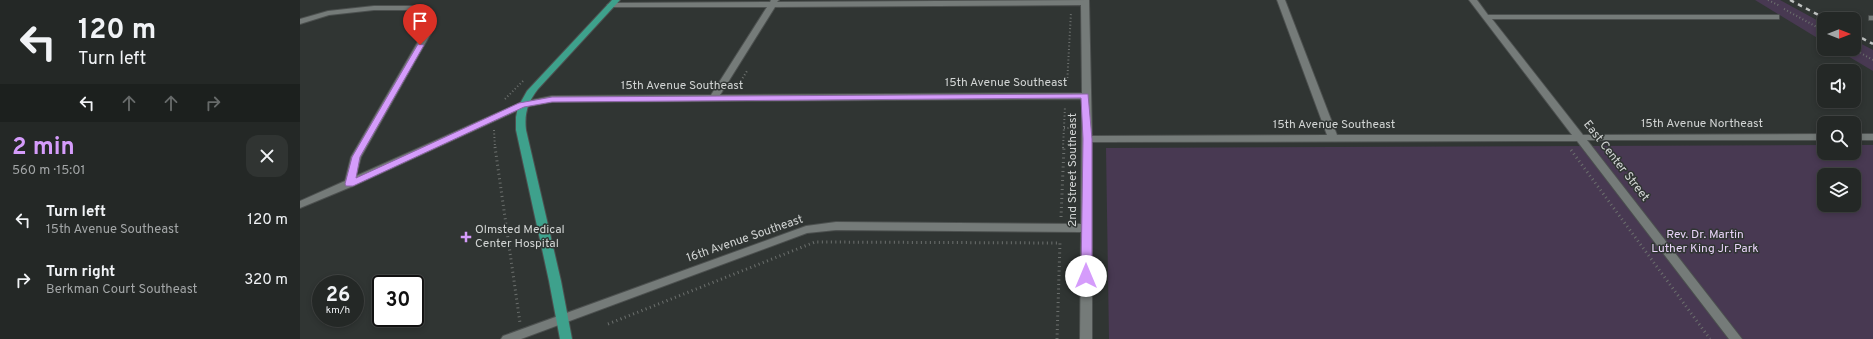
<!DOCTYPE html>
<html lang="en">
<head>
<meta charset="utf-8">
<style>
  body { margin:0; font-family:Overpass,sans-serif; background:#303432; color:#f1f3f6; height:100vh; display:flex; flex-direction:column; font-size:15px; white-space:nowrap }
  * { box-sizing:border-box; margin:0 }
  p { font-size:13px; color:#a3a6a7 }
  .icon { flex:none; width:22px; height:22px; fill:none; stroke:currentColor; stroke-width:2; stroke-linecap:round; stroke-linejoin:round }
  .map { position:relative; flex:1; overflow:hidden }
  .side { display:flex; flex-direction:column; background:#242826; width:300px }
  .side>* { flex:none }
  .banner { background:#242826; color:#f1f3f6; overflow:hidden }
  .needle { width:26px; rotate:90deg }
  .fabs { position:absolute; left:1517px; top:12px; display:grid; gap:8px }
  .fabs a { display:grid; place-items:center; width:44px; height:44px; border-radius:8px; background:#242826; box-shadow:0 2px 6px #0003,0 0 0 1px #414443; font-size:20px }
  .speed { position:absolute; left:12px; top:275px; display:flex; gap:8px; font-size:20px; font-weight:700; text-align:center }
  .speed>* { display:grid; place-content:center; width:52px; height:52px; border-radius:50%; background:#242826; box-shadow:0 2px 6px #0003,0 0 0 1px #414443; line-height:1 }
  .speed small { font-size:10px; font-weight:400 }
  .speed .limit { border:2px solid #111; border-radius:6px; background:#fff; color:#111 }
  .pin { position:absolute; display:grid; place-items:center; width:34px; height:34px; color:#fff; margin:-41px -17px; border-radius:50% 50% 50% 0; rotate:-45deg; box-shadow:0 0 4px #0007 }
  .pin .icon { rotate:45deg }
  .me { position:absolute; width:44px; margin:-22px; rotate:0deg; stroke-linejoin:round; filter:drop-shadow(0 0 3px #0008) }
  .turn { display:flex; align-items:center; gap:14px; height:84px; padding:0 12px; font-size:18px }
  .turn .icon { width:52px; height:52px; stroke-width:2.5 }
  .turn b { display:block; font-size:28px; line-height:34px }
  .lanes { display:flex; align-items:center; height:38px; padding:0 12px; background:#0003; justify-content:center; gap:20px; direction:ltr }
  .lanes .off { opacity:.35 }
  .round { display:grid; place-items:center; flex:none; width:42px; height:42px; border-radius:12px; background:#303432 }
  .headline { display:flex; align-items:center; justify-content:space-between; height:68px; padding:0 12px }
  h1 { font-size:24px; font-weight:700; line-height:30px; color:#d59cfb }
  ul { padding:0; list-style:none }
  li { display:flex; align-items:center; gap:12px; height:60px; padding:0 12px }
  li div { flex:1 }
  li b { display:block; font-size:15px }
  li em { font-style:normal }
  main { display:flex; flex:1; min-height:0 }
  .map>svg:first-child { display:block }
  .green { fill:#483952; fill-rule:evenodd }
  .lines { fill:none; stroke-linecap:round; stroke-linejoin:round }
  .minor-casing { stroke:#4c504f; stroke-width:2 }
  .major-casing { stroke:#4c504f; stroke-width:2 }
  .path-far1 { stroke:#6c706e; stroke-width:2; stroke-dasharray:1 2.5; stroke-linecap:butt }
  .path { stroke:#6c706e; stroke-width:3; stroke-dasharray:1 3.5; stroke-linecap:butt }
  .minor { fill:#757b79; fill-rule:evenodd }
  .major { fill:#3ea18c; fill-rule:evenodd }
  .rail { stroke:#bfc2c1; stroke-width:2.5; stroke-dasharray:4.5 4.5; stroke-linecap:butt }
  .route { fill:#d59cfb; stroke:#8a65a3 }
  .poi-dot { fill:#d59cfb; stroke:#303533; stroke-width:1.5 }
  .labels { text-anchor:middle; dominant-baseline:central; stroke-width:3; stroke-linejoin:round; paint-order:stroke }
  .street-label { font-size:12px; fill:#d1d4d3; stroke:#303533 }
  .poi-label { font-size:12px; fill:#d1d4d3; stroke:#303533; text-anchor:start }
  .park-label { font-size:12px; fill:#e8d3f8; stroke:#303533 }
</style>
</head>
<body>
<main>
<section class="side">
<div class="banner">
<div class="turn"><svg class="icon" aria-label="left" viewBox="0 0 24 24"><path d="M17 20v-9H6M10 6l-5 5 5 5"/></svg><div><b>120 m</b>Turn left</div></div>
<div class="lanes"><svg class="icon" aria-label="left" viewBox="0 0 24 24"><path d="M17 20v-9H6M10 6l-5 5 5 5"/></svg><svg class="icon off" aria-label="ahead" viewBox="0 0 24 24"><path d="M12 20V5M6 11l6-6 6 6"/></svg><svg class="icon off" aria-label="ahead" viewBox="0 0 24 24"><path d="M12 20V5M6 11l6-6 6 6"/></svg><svg class="icon off" aria-label="right" viewBox="0 0 24 24"><path d="M7 20v-9h11M14 6l5 5-5 5"/></svg></div>
</div>
<div class="headline"><div><h1>2 min</h1><p>560 m · 15:01</p></div><a class="round"><svg class="icon" aria-label="close" viewBox="0 0 24 24"><path d="M6 6l12 12M18 6L6 18"/></svg></a></div>
<ul>
<li><svg class="icon" aria-label="left" viewBox="0 0 24 24"><path d="M17 20v-9H6M10 6l-5 5 5 5"/></svg><div><b>Turn left</b><p>15th Avenue Southeast</p></div><em>120 m</em></li>
<li><svg class="icon" aria-label="right" viewBox="0 0 24 24"><path d="M7 20v-9h11M14 6l5 5-5 5"/></svg><div><b>Turn right</b><p>Berkman Court Southeast</p></div><em>320 m</em></li>
</ul>
</section>
<div class="map">
<svg width="1573" height="339" viewBox="0 0 1573 339">
  <rect width="100%" height="100%" fill="#303533"/>
  <g class="green">
    <polygon points="1455,0 1480,0 1524,24 1524,42"/>
    <polygon points="1554,40 1573,50 1573,71 1536,49 1554,49"/>
    <path d="M1524,145V153H1554V145H1573V339H809L806,148ZM1524,175H1554V205H1524Z"/>
  </g>
  <g class="lines">
    <g class="minor-casing">
      <g id="minor">
        <path d="M471,0H479L477,2L789,0L792,136L1027,135L977,0H985L1037,135H1272L1169,0H1177L1188,15H1479V19H1192L1283,135L1524,134V140H1287L1442,339H1429L1277,141L792,142V339H780L781,232L536,230L507,233L221,339H201L203,336L506,226L536,222L781,224L782,99L252,102L225,107L53,186L0,208V201L45,181L51,157L123,33L126,17L111,10H74L29,15L0,24V19L28,11L74,6H112L134,16L131,33L61,157L56,176L222,102L252,96L411,95L467,7H311L307,5L311,3L470,2ZM781,5L782,93L420,95L475,7Z"/>
        <rect x="1569" y="16" width="4" height="4"/>
        <rect x="1554" y="134" width="19" height="6"/>
      </g>
    </g>
    <g class="major-casing">
      <path id="major" d="M312,0H320L238,89C228,102 224,113 226,130L261,281L272,339H260L249,281L216,130V117L218,107L227,91Z"/>
    </g>
    <g class="path-far1">
      <polyline points="1468,0 1480,6"/>
      <polyline points="1484,9 1524,31"/>
      <polyline points="1554,49 1573,60"/>
      <polyline points="767,85 771,12"/>
      <polyline points="437,87 447,71"/>
      <polyline points="205,99 223,81"/>
      <polyline points="764,128 775,128"/>
      <polyline points="194,130 195,148"/>
      <polyline points="763,148 765,106"/>
    </g>
    <g class="path">
      <polyline points="195,147 220,323"/>
      <polyline points="1271,150 1410,339"/>
      <polyline points="761,217 764,147"/>
      <polyline points="308,324 515,242 760,243"/>
      <polyline points="757,339 760,242"/>
    </g>
    <use href="#minor" class="minor"/>
    <use href="#major" class="major"/>
    <g class="rail">
      <polyline points="1490,0 1526,19"/>
      <polyline points="1554,34 1573,44"/>
    </g>
  </g>
  <polygon class="route" points="118,44 124,45 60,157 56,178 219,103 252,97 788,94 792,139 792,276 786,279 781,276 783,139 781,98 252,102 224,107 53,186 46,186 45,184 52,157"/>
  <path class="poi-dot" d="M164 231h4v4h4v4h-4v4h-4v-4h-4v-4h4z"/>
  <g class="labels">
    <g class="street-label">
      <text x="706" y="83">15th Avenue Southeast</text>
      <text x="382" y="86">15th Avenue Southeast</text>
      <text x="1402" y="124">15th Avenue Northeast</text>
      <text x="1034" y="125">15th Avenue Southeast</text>
      <text transform="translate(1316 161) rotate(52)">East Center Street</text>
      <text transform="translate(773 170) rotate(-90)">2nd Street Southeast</text>
      <text transform="translate(445 239) rotate(-19)">16th Avenue Southeast</text>
    </g>
    <g class="poi-label">
      <text x="175" y="230">Olmsted Medical<tspan x="175" dy="14">Center Hospital</tspan></text>
    </g>
    <g class="park-label">
      <text x="1405" y="235">Rev. Dr. Martin<tspan x="1405" dy="14">Luther King Jr. Park</tspan></text>
    </g>
  </g>
</svg>
<div class="fabs">
<a><svg class="needle" viewBox="-14 -14 28 28"><path d="M0-13l5 13h-10z" fill="#e53935"/><path d="M0 13l5-13h-10z" fill="#a3a6a7"/></svg></a>
<a><svg class="icon" aria-label="sound" viewBox="0 0 24 24"><path d="M4 9h4l5-4v14l-5-4H4zM17 9q2 3 0 6"/></svg></a>
<a><svg class="icon" aria-label="search" viewBox="0 0 24 24"><circle cx="10" cy="10" r="6"/><path d="M15 15l6 6"/></svg></a>
<a><svg class="icon" aria-label="layers" viewBox="0 0 24 24"><path d="M12 4l9 5-9 5-9-5zM3 14l9 5 9-5"/></svg></a>
</div>
<div class="speed"><div>26<small>km/h</small></div><div class="limit">30</div></div>
<div class="pin" style="left:120px;top:45px;background:#d93025"><svg class="icon" aria-label="arrive" viewBox="0 0 24 24"><path d="M6 21V4h12l-3 4 3 4H6"/></svg></div>
<svg class="me" style="left:786px;top:276px" viewBox="-20 -20 40 40"><circle r="19" fill="#fff"/><path d="M0-13L10 11 0 6-10 11z" fill="#d59cfb"/></svg>
</div>
</main>
</body>
</html>
